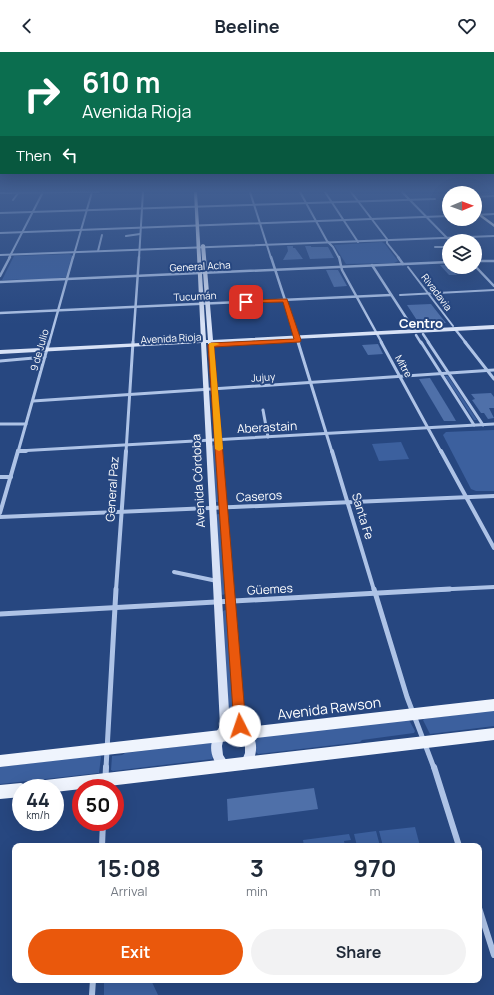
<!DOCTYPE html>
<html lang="en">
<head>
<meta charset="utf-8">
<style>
  body { margin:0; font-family:Manrope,sans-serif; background:#f2f2f3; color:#1f2937; height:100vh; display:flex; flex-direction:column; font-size:15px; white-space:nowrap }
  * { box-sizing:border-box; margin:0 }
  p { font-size:13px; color:#747a83 }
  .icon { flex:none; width:22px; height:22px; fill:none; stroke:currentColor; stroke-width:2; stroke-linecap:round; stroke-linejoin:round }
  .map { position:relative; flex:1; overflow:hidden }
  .side { position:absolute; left:12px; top:791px; width:470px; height:140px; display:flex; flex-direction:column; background:#fff; border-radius:8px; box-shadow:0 4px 16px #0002 }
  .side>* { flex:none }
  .banner { position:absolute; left:0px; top:0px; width:494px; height:122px; box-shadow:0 4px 16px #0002; background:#0b6e4f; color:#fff; overflow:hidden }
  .needle { width:26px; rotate:89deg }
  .controls { position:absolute; left:442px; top:134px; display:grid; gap:8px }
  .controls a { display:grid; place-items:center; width:40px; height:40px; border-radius:50%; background:#fff; box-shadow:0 4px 16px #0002; font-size:20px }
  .speed { position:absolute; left:12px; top:727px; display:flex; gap:8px; font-size:20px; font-weight:700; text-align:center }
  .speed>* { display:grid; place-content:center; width:52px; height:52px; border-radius:50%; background:#fff; box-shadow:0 4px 16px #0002; line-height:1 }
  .speed small { font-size:10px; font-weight:400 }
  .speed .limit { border:6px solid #d22; background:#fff; color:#111 }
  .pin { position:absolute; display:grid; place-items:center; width:34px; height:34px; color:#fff; margin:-17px; border-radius:8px; box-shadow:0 2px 6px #0006 }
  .me { position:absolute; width:44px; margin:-22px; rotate:356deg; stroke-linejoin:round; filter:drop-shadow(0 0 3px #0008) }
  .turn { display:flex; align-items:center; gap:14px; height:84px; padding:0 16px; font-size:18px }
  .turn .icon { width:52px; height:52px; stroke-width:2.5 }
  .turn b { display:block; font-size:28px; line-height:34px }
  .then { display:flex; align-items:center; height:38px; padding:0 16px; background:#0003; gap:8px; font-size:15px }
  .eta { display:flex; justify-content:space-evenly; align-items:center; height:68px; text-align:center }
  .eta b { font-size:24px; font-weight:700; line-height:28px }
  .primary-button { display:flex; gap:8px; margin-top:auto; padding:8px 16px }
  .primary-button a { flex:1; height:46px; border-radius:24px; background:#ea580c; color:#fff; font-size:16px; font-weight:700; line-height:46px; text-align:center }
  .primary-button a+a { background:#f2f2f3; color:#1f2937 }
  header { display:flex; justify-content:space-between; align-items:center; height:52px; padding:0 16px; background:#fff; font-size:18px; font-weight:700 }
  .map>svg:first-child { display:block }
  .green { fill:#3c609e }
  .building { fill:#4f70a9 }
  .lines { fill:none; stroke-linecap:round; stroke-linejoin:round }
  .pedestrian { stroke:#aec3e6; stroke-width:2 }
  .minor-far5 { stroke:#aec3e6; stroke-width:2 }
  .minor-far4 { stroke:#aec3e6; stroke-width:2.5 }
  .minor-far3 { stroke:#aec3e6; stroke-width:3 }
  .minor-far2 { stroke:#aec3e6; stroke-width:4 }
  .minor-far1 { stroke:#aec3e6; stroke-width:5 }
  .minor { stroke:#aec3e6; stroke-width:6 }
  .secondary { fill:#d8e2f6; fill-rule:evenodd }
  .primary { fill:#eff4fd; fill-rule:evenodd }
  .route { fill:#ea580c; stroke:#983908 }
  .slow { fill:#f59e0b }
  .labels { text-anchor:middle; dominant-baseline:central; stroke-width:4; stroke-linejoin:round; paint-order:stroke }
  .far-street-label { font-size:10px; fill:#fff; stroke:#274780 }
  .street-label { font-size:12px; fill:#fff; stroke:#274780 }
  .far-district-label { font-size:13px; font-weight:bold; fill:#fff; stroke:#274780 }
  .near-street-label { font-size:14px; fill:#fff; stroke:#274780 }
</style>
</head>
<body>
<header><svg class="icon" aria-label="back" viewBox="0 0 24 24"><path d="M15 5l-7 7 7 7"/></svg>Beeline<svg class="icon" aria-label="heart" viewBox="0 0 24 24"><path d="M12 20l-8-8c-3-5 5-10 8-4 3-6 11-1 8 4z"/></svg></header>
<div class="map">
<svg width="494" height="943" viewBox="0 0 494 943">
  <rect width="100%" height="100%" fill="#274780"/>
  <g class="green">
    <polygon points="382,190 385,192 398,209 394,211 346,212 334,193"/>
    <polygon points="69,202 72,203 66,225 54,227 2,228 14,204"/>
    <polygon points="445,324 448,324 477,368 474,368"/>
    <polygon points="494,378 494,439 476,439 471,437 443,383 446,380"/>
    <polygon points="401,390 409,407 379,409 372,392"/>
    <polygon points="214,393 216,393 218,450 215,450 212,394"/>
    <polygon points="218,462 221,463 226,541 223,543 221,542 216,463"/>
    <polygon points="225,558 228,559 235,669 232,672 229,670 222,560"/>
    <polygon points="494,658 494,674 430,682 423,668 424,667"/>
    <polygon points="409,668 415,679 414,681 362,688 360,690 258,702 256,700 254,688 256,685"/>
    <polygon points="210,691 212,691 213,705 212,707 113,719 111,718 112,704 122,703 125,701"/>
    <polygon points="100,703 101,705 99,721 0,732 0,715"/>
    <polygon points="415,775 420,794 383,794 379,779"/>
    <polygon points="376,779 380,794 357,794 354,782"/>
    <polygon points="349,782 351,788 344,789 345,794 304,794 303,788"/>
    <polygon points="104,928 151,928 158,943 104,943"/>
  </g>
  <g class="building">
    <polygon points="287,194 293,194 293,196 295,196 303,207 283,208 288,199"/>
    <polygon points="305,194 311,194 311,195 328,195 334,206 310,207"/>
    <polygon points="440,213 448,213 457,223 449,223"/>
    <polygon points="326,218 338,218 347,234 334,235"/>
    <polygon points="431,252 438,261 446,271 420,273 407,253"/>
    <polygon points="378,292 383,302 368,303 362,293"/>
    <polygon points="430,326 452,362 456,369 444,369 419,327"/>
    <polygon points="491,341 494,345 494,356 489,356 494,366 488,367 484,361 481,361 472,348 475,347 471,342"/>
    <polygon points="314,736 318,757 228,769 227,747"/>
  </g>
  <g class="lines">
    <g class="pedestrian">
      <polyline points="408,215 453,274"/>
      <polyline points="400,243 494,238"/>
    </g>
    <g class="minor-far5">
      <polyline points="250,140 271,206"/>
      <polyline points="300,140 327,189 333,195 339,206"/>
      <polyline points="325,140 358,190"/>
      <polyline points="351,140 387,187 387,191 399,206"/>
      <polyline points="402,140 450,189"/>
      <polyline points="0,141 99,140"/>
      <polyline points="475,145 494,144"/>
      <polyline points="13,148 19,140"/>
      <polyline points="0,161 435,147"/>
      <polyline points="475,163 494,162"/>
      <polyline points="0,181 449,164"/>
      <polyline points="126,184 140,182"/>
      <polyline points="435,195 449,195"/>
      <polyline points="98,199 102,183"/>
      <polyline points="0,203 494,184"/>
      <polyline points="9,206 43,140"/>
      <polyline points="73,206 92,140"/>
      <polyline points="139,206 143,140"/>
    </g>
    <g class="minor-far4">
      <polyline points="271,205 299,291"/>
      <polyline points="339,205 342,218 382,291"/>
      <polyline points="398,205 403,212"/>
      <polyline points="475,209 494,209"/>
      <polyline points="372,213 414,278"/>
      <polyline points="475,214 494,234"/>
      <polyline points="0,224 10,205"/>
      <polyline points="0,230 449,210"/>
      <polyline points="0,261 391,243"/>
      <polyline points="455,277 466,291"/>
      <polyline points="423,282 429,291"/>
      <polyline points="416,283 421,291"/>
      <polyline points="49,291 73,205"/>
      <polyline points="133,291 139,205"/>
    </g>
    <g class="minor-far3">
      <polyline points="298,290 332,400"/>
      <polyline points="381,290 441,400"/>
      <polyline points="421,290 474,373"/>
      <polyline points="428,290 483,373"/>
      <polyline points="465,290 494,327"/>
      <polyline points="0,309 45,305"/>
      <polyline points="33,349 494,318"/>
      <polyline points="263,358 268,385"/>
      <polyline points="0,372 26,372"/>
      <polyline points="18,399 494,372"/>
      <polyline points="18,400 49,290"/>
      <polyline points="126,400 133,290"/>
    </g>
    <g class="minor-far2">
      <polyline points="18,399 26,399"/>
      <polyline points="332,399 374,538"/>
      <polyline points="441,399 494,496"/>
      <polyline points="0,425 11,425"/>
      <polyline points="0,461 18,399"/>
      <polyline points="0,465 494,444"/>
      <polyline points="174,520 217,529"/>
      <polyline points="116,538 126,399"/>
      <polyline points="432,538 494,535"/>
    </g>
    <g class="minor-far1">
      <polyline points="374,537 407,645 434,716"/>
      <polyline points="0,562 450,537"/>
      <polyline points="106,716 116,537"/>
    </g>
    <g class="minor">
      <polyline points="434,715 459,794"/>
      <polyline points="105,736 106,715"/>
      <polyline points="102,794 103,770"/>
      <polyline points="479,856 494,903"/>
      <polyline points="92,943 93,928"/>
    </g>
    <path class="secondary" d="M194,140H197L206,288H208L201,193L203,192L205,193L213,288L494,273V277L213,291L245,672C258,688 259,696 251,715L247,717L243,715L241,711L245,701V693L244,688L235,674L208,291H206L230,675L223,689L222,694L223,703L230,714L228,718L224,720C218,717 216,713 214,708C208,695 212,686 220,674L201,291L0,302V298L201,288Z"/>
    <g class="primary">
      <polygon points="455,140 459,140 460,141 456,141"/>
      <polygon points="475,158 494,172 494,175 475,161"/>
      <polygon points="494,647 494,659 0,715 0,703"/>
      <polygon points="494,676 494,688 92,736 81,736 81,737 55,740 55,736 30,736 32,731 37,729"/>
      <polygon points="21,731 26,733 27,736 21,736 21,745 0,747 0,733"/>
    </g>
  </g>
  <linearGradient id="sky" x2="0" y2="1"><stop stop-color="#152746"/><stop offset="0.51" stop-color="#415e91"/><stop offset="1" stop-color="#415e91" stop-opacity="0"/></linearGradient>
  <rect width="494" height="272" fill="url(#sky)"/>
  <polygon class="route" points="287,247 301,288 300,290 214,295 246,674 244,678 240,680 236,678 234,674 208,293 211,291 294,287 283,250 246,251 244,250 246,248"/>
  <polygon class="slow" points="209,291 217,291 220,292 214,294 223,397 219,399 215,397"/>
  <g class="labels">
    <g class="far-street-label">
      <text transform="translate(200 214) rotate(-3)">General Acha</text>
      <text transform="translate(437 240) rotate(53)">Rivadavia</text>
      <text transform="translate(195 244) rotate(-3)">Tucumán</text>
      <text transform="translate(171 286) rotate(-3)">Avenida Rioja</text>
      <text transform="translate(39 298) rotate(-74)">9 de Julio</text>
      <text transform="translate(404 314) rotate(61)">Mitre</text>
      <text transform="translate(263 325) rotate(-4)">Jujuy</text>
    </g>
    <g class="street-label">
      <text transform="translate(267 375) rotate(-3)">Aberastain</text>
      <text transform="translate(198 429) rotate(-93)">Avenida Córdoba</text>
      <text transform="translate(112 437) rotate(-86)">General Paz</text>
      <text transform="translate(259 444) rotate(-3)">Caseros</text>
      <text transform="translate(363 464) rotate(73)">Santa Fe</text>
      <text transform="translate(270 537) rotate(-3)">Güemes</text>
    </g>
    <g class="far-district-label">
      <text x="421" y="271">Centro</text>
    </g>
    <g class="near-street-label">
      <text transform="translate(329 656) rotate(-7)">Avenida Rawson</text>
    </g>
  </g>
</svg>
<div class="controls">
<a><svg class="needle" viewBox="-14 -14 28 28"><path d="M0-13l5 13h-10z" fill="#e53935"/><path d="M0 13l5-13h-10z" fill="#747a83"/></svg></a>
<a><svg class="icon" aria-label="layers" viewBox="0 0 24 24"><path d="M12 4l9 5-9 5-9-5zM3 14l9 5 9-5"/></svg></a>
</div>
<div class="speed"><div>44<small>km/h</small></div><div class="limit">50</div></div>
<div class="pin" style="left:246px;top:250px;background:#d93025"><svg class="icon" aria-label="arrive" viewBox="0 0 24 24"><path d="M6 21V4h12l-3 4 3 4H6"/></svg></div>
<svg class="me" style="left:240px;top:674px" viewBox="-20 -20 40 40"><circle r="19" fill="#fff"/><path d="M0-13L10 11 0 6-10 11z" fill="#ea580c"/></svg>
<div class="banner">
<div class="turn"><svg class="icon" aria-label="right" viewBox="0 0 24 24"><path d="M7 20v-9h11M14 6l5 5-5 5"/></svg><div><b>610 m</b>Avenida Rioja</div></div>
<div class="then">Then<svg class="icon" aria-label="left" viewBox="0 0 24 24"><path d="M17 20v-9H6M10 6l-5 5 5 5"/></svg></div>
</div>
<section class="side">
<div class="eta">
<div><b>15:08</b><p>Arrival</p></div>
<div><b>3</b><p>min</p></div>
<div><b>970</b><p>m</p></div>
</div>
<div class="primary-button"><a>Exit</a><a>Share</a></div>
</section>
</div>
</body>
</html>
